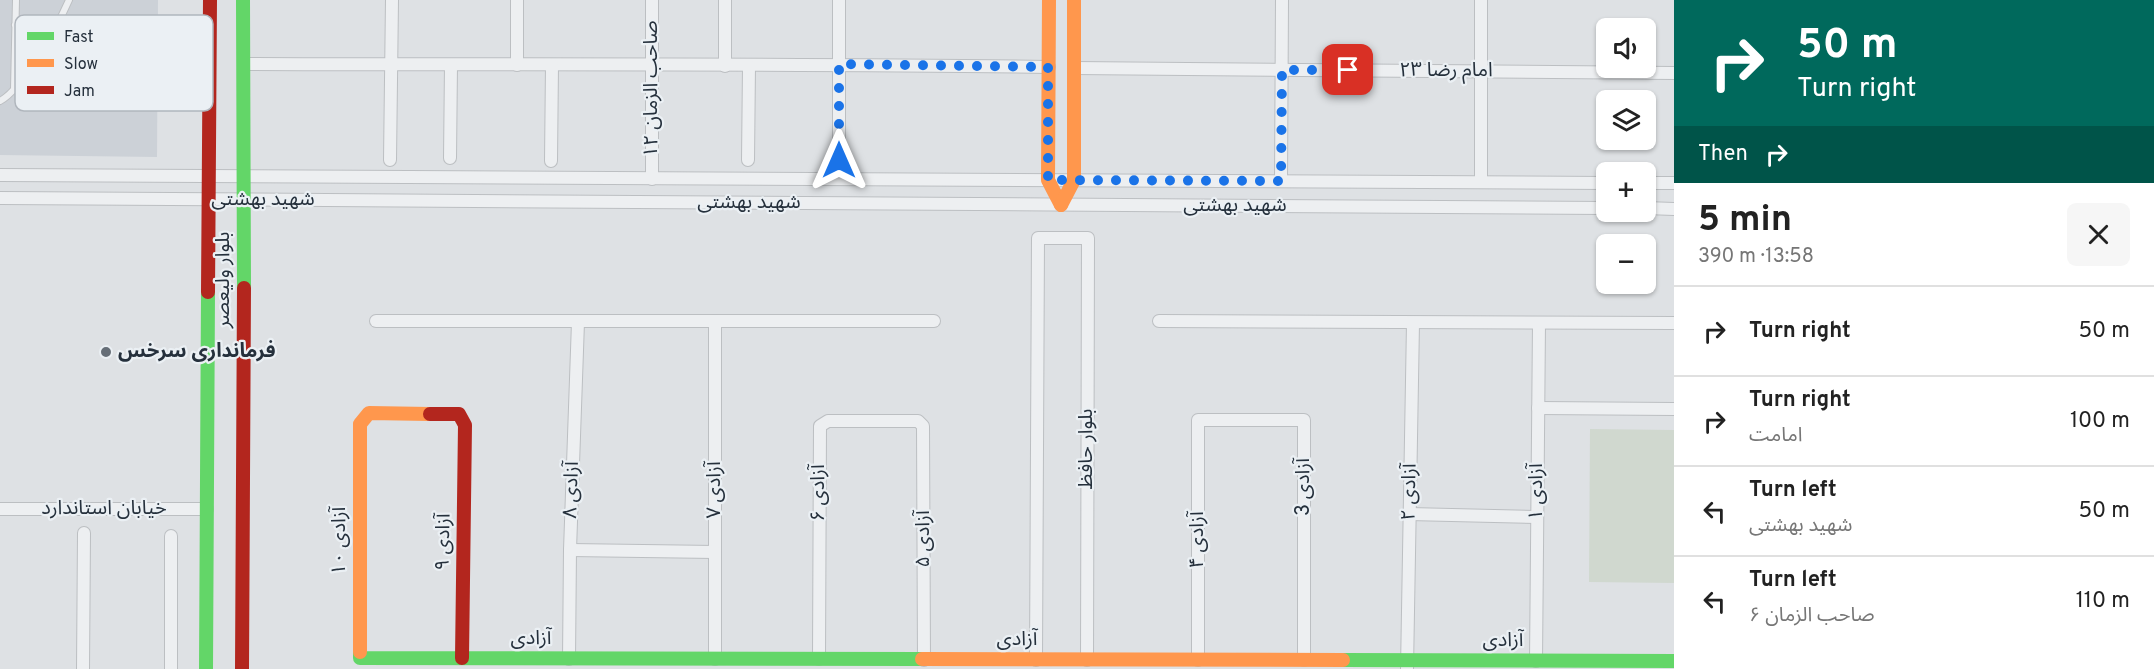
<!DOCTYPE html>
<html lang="en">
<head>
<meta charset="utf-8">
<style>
  body { margin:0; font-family:Overpass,"Noto Sans Arabic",sans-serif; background:#f6f6f6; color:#222; height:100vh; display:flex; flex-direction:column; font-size:22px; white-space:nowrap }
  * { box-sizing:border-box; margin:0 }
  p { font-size:20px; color:#767676 }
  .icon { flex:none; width:33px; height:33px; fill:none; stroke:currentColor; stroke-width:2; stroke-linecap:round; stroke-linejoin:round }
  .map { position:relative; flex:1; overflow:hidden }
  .sheet { display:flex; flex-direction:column; background:#fff; width:480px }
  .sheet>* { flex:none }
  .guide { background:#00695c; color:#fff; overflow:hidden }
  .controls { position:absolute; left:1596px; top:18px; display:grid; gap:12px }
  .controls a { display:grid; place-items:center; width:60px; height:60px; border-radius:9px; background:#fff; box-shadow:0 2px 4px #0004; font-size:30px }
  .pin { position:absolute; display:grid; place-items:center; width:51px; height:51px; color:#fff; margin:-26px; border-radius:12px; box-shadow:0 3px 9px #0006 }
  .me { position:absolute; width:66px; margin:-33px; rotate:0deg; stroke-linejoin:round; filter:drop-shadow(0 0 4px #0008) }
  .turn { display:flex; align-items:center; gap:21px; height:126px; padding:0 24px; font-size:27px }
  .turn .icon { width:78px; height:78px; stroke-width:2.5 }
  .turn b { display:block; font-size:42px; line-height:51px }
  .then { display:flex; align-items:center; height:57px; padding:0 24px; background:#0003; gap:12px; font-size:22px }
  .round { display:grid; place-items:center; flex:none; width:63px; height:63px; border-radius:9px; background:#f6f6f6 }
  .overview { display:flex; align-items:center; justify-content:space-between; height:102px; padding:0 24px }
  h1 { font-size:36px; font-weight:700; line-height:45px }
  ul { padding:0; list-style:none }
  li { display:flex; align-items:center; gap:18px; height:90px; padding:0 24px; border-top:2px solid #e0e0e0 }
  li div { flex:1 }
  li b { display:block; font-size:22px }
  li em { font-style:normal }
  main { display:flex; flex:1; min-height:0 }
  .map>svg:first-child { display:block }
  .built { fill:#ccd1d7 }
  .green { fill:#d0d8cf }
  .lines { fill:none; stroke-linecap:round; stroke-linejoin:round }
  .lane-casing { stroke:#bcbfc2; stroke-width:8 }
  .street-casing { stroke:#bcbfc2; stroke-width:14 }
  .lane { stroke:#edeff1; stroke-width:6 }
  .street { stroke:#edeff1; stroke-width:12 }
  .fast { stroke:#63d668; stroke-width:14 }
  .slow { stroke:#ff974d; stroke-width:14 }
  .jam { stroke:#b3261e; stroke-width:14 }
  .route { stroke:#1a73e8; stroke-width:10; stroke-dasharray:0 18 }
  .poi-dot { fill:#666e77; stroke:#ebf0f4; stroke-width:2 }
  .labels { text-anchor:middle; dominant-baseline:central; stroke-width:4.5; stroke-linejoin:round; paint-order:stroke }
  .street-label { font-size:20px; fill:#25303c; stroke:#ebf0f4 }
  .poi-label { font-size:20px; font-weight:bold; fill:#25303c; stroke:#ebf0f4; text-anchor:start }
  .key { fill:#ebf0f4; stroke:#b0b6bd; stroke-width:1.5 }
  .key-label { font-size:16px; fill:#25303c }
</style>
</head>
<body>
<main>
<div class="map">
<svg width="1674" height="669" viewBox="0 0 1674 669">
  <rect width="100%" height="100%" fill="#dee1e4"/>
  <polygon class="built" points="0,0 158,0 157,157 0,155"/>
  <polygon class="green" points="1590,429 1674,430 1674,583 1589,582"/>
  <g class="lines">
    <g class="lane-casing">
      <g id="lane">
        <path d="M15,25C24,38 38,42 52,32"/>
        <polyline points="14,89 16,0"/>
        <path d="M0,101C23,89 58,25 69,0"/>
      </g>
    </g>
    <g class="street-casing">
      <g id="street">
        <polyline points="1481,0 1481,182"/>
        <path d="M244,64C512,65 780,63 1049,67"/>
        <polyline points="517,65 517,0"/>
        <polyline points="725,66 725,0"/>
        <polyline points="1074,68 1674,73"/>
        <polyline points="450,158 451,65"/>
        <polyline points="390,160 392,0"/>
        <polyline points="748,160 749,66"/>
        <polyline points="551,161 552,65"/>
        <polyline points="839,161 839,0"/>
        <polyline points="0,175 1606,183"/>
        <polyline points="652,179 652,0"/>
        <polyline points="1281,181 1282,0"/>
        <polyline points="1646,183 1674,183"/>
        <polyline points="0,198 1606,208"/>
        <polyline points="1646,208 1674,209"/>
        <polyline points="376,321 934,321"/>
        <polyline points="715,321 715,659"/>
        <polyline points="1159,321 1674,323"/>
        <polyline points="1538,408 1674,409"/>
        <polyline points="0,509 207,509"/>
        <polyline points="1409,514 1537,517"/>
        <polyline points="570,550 715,552"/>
        <polyline points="569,659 570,550 578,322"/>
        <polyline points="819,659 820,426 828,421 918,421 923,426 924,660"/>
        <polyline points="1036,660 1038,238 1088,238 1087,660"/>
        <polyline points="1198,660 1198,420 1304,420 1304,660"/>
        <polyline points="1536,661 1539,323"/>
        <polyline points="83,669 84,533"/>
        <polyline points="171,669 171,536"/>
        <polyline points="1407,669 1413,323"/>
      </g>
    </g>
    <use href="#lane" class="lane"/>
    <use href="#street" class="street"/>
    <g class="fast">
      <polyline points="243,0 244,288"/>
      <polyline points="360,652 360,658 922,659"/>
      <polyline points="1343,660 1674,661"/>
      <polyline points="206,669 208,292"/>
    </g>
    <g class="slow">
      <polyline points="1049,0 1048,180 1061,205"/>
      <polyline points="1061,205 1074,180 1074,0"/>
      <polyline points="360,652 360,424 369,413 430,414"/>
      <polyline points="922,659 1343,660"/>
    </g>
    <g class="jam">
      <polyline points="208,292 210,0"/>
      <polyline points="430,414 459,414 465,425 462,658"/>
      <polyline points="242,669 244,288"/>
    </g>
  </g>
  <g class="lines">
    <polyline class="route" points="839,160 839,64 1048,67 1048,180 1281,181 1282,70 1348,70"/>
  </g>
  <circle class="poi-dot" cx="106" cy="352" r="6"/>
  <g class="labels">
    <g class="street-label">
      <text x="1446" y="71">امام رضا ۲۳</text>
      <text transform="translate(652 89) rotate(-90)">صاحب الزمان ۱۲</text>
      <text x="263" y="200">شهید بهشتی</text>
      <text x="749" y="203">شهید بهشتی</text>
      <text x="1235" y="206">شهید بهشتی</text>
      <text transform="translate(224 280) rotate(-90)">بلوار ولیعصر</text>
      <text transform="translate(1087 449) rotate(-90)">بلوار حافظ</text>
      <text transform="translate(1304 487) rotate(-90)">آزادی 3</text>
      <text transform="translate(572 490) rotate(-88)">آزادی ۸</text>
      <text transform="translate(715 490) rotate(-90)">آزادی ۷</text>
      <text transform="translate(1410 492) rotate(-89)">آزادی ۲</text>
      <text transform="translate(1537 492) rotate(-90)">آزادی ۱</text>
      <text transform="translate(819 493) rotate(-90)">آزادی ۶</text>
      <text x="104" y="509">خیابان استاندارد</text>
      <text transform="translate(924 539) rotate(-90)">آزادی ۵</text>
      <text transform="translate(1198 540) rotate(-90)">آزادی ۴</text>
      <text transform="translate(340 541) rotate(-90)">آزادی ۱۰</text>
      <text transform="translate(444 542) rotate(-89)">آزادی ۹</text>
      <text x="531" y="639">آزادی</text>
      <text x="1017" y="640">آزادی</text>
      <text x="1503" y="641">آزادی</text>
    </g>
    <g class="poi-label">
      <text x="118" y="352">فرمانداری سرخس</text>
    </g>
  </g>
  <rect x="15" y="15" width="198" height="96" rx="9" class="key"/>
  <rect x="27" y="32" width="27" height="8" fill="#63d668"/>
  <rect x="27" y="59" width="27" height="8" fill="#ff974d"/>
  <rect x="27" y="86" width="27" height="8" fill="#b3261e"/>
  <g class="key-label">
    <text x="64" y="42">Fast</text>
    <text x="64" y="69">Slow</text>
    <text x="64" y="96">Jam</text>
  </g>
</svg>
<div class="controls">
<a><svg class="icon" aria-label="sound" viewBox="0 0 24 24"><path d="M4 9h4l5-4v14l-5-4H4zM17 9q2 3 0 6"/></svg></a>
<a><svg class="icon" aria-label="layers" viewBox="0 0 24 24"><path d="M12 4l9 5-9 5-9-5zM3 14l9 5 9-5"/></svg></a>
<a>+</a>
<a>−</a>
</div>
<div class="pin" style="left:1348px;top:70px;background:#d93025"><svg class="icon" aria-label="arrive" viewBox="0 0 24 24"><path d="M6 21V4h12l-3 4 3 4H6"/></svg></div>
<svg class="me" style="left:839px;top:160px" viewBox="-20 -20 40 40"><path d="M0-17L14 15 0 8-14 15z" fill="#1a73e8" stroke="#fff" stroke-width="4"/></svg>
</div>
<section class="sheet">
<div class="guide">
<div class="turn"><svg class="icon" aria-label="right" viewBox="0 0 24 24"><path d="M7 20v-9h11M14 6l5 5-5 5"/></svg><div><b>50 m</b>Turn right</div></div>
<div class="then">Then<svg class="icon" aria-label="right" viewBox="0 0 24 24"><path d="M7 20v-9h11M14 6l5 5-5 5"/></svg></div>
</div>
<div class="overview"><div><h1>5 min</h1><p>390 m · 13:58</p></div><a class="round"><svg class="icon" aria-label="close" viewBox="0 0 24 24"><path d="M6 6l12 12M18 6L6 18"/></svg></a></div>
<ul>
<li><svg class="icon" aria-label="right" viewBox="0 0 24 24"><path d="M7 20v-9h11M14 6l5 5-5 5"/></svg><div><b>Turn right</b></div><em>50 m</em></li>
<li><svg class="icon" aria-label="right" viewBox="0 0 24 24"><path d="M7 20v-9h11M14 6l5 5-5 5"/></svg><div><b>Turn right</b><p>امامت</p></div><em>100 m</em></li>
<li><svg class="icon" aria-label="left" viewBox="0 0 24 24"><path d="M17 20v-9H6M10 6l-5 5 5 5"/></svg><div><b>Turn left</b><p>شهید بهشتی</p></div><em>50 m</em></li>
<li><svg class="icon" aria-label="left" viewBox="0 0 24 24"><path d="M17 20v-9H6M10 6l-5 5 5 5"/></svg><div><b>Turn left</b><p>صاحب الزمان ۶</p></div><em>110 m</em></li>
</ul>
</section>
</main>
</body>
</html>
